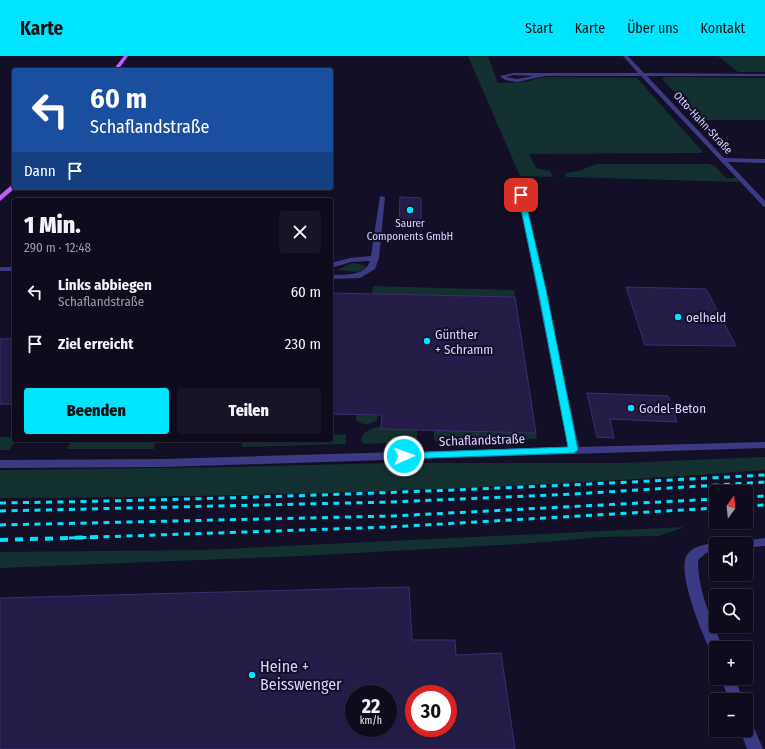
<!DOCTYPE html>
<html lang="de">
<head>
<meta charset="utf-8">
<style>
  body { margin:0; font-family:"Fira Sans Condensed",sans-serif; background:#171425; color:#f1f3f6; height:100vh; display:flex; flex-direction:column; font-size:15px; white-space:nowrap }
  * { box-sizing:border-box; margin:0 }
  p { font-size:13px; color:#9b9ba3 }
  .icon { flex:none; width:22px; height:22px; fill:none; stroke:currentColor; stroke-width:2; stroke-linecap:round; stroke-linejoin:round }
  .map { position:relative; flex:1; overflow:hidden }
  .side { position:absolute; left:12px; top:142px; width:321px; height:244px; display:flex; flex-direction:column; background:#0e0b1c; border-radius:4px; box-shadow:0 1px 3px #0004,0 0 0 1px #2e2b3b }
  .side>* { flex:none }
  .top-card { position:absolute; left:12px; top:12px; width:321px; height:122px; border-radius:4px; box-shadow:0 1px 3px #0004,0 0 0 1px #2e2b3b; background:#1a4fa0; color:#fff; overflow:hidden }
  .needle { width:26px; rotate:15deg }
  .fabs { position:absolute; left:709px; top:429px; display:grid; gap:8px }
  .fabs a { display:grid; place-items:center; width:44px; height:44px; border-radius:4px; background:#0e0b1c; box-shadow:0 1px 3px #0004,0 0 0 1px #2e2b3b; font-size:20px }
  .speed { position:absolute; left:345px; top:629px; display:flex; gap:8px; font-size:20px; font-weight:700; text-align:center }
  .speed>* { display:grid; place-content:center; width:52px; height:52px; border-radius:50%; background:#0e0b1c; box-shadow:0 1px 3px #0004,0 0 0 1px #2e2b3b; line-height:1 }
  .speed small { font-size:10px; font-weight:400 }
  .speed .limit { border:6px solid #d22; background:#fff; color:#111 }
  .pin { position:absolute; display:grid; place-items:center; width:34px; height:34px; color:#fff; margin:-17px; border-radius:8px; box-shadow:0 2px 6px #0006 }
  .me { position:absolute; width:44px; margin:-22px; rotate:88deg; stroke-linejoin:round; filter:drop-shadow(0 0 3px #0008) }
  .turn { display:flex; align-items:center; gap:14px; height:84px; padding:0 12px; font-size:18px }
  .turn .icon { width:52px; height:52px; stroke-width:2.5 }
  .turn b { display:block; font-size:28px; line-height:34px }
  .then { display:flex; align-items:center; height:38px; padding:0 12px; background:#0003; gap:8px; font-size:15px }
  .round { display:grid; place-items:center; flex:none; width:42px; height:42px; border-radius:4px; background:#171425 }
  .head { display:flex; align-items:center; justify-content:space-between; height:68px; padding:0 12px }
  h1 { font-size:24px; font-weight:800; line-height:30px }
  .cta { display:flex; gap:8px; margin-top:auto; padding:8px 12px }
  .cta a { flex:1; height:46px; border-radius:4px; background:#00e5ff; color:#111; font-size:16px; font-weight:800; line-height:46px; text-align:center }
  .cta a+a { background:#171425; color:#f1f3f6 }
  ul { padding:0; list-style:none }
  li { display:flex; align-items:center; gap:12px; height:52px; padding:0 12px }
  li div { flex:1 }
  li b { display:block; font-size:15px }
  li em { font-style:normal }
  header { display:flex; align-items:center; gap:24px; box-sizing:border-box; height:56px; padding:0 20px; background:#00e5ff; color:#111 }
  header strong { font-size:19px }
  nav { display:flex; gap:22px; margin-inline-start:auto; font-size:14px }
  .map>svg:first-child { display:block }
  .green { fill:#12302f }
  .building { fill:#241b47; stroke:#3b2d73; fill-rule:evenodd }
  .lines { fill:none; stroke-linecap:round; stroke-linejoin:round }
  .minor { fill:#3d3a85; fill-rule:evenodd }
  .major { fill:#c25bff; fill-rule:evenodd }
  .rail-far1 { stroke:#00e5ff; stroke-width:3; stroke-dasharray:6 5.5; stroke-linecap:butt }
  .rail { stroke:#00e5ff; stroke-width:4; stroke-dasharray:8 7; stroke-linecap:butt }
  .route { fill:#00e5ff; stroke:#0095a6 }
  .poi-dot { fill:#00e5ff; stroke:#130f26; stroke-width:1.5 }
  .labels { text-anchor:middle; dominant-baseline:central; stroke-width:4; stroke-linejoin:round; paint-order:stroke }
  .far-street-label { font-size:11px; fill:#d9d4ff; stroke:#130f26 }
  .far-poi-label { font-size:11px; fill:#d9d4ff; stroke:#130f26 }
  .poi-label { font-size:13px; fill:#d9d4ff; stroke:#130f26; text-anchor:start }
  .street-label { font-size:13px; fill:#d9d4ff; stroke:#130f26 }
  .near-poi-label { font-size:16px; fill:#d9d4ff; stroke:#130f26; text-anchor:start }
</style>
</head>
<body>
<header>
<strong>Karte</strong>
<nav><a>Start</a><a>Karte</a><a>Über uns</a><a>Kontakt</a></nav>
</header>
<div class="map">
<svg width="765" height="693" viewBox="0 0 765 693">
  <rect width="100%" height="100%" fill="#130f26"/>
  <g class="green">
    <polygon points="468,0 488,0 498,27 526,26 542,21 637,22 702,95 702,97 529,98 536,112 550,115 553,121 520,120"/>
    <polygon points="718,0 765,0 765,16 738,16"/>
    <polygon points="665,21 765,22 765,64 701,64 662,23"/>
    <polygon points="596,108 709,108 715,110 726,122 737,122 740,126 566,121 565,117 579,115"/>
    <polygon points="352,207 365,209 366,212 359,216 337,214"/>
    <polygon points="373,230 514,234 515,241 372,238"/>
    <path d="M356,358L378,359L377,364C369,369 364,370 356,364Z"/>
    <path d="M382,370L417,374V382L414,386L364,388L361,385C363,374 372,372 382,370Z"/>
    <polygon points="434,374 536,377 537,383 436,386 434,383"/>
    <polygon points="346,378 346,388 241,391 243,386 331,384 331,379"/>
    <polygon points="0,381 14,381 16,384 10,394 0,394"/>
    <polygon points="71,384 155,385 154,393 67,393"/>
    <path d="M765,401V414C511,434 255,441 0,442V414L231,411L387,407H621Z"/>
    <polygon points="684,471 659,480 603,481 521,488 301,500 0,512 0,496 202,494"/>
  </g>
  <g class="building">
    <polygon points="400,141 421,142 421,168 399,167"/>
    <polygon points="626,231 706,233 736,290 645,289"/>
    <polygon points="331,237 515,241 536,377 381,373 382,359 331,358"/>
    <rect x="0" y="283" width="14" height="65"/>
    <polygon points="587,337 668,340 677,366 610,363 614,382 597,381"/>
    <path d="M409,531L412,584H455L456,599L501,597L515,693H0V542ZM354,638H388V672H354ZM414,638H448V672H414Z"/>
  </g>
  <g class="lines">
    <g class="minor">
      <path d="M623,0H628L644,17L765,18V20H647L724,102L765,103V107L728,106L765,145V151L763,150L641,20H545L517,26L505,24L500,20L513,17H638ZM513,19L534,20L517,23L506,21Z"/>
      <polygon points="521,137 524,139 579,391 765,386 765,392 164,411 0,412 0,404 164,403 568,391 518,139"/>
      <path d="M380,140L385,141L379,202L375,213L360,222L331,223V219C346,218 364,221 370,205L351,206L331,212V207L350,202L371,200Z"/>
      <rect x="0" y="211" width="14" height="4"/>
      <polygon points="765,482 765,490 746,492 746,488 739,488 741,485"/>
      <path d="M716,487L720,488H716V495L706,497L698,504C698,535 711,563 723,592H716V598L711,596C702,578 678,519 686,501C691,490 706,488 716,487Z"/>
      <polygon points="721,622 735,622 743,644 729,644"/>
      <polygon points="746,663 751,665 763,693 747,693 740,674 746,674"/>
    </g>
    <g class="major">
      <polygon points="124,0 128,0 118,14 113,14"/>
      <polygon points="14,127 15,132 0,145 0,139"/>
    </g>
    <g class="rail-far1">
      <polyline points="746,441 765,440"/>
      <path d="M0,447C255,443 510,433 765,419"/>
      <polyline points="746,450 765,449"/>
      <polyline points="0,455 391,446 574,438 765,426"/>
      <polyline points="0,469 393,460 716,443"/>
      <polyline points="69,482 390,471 716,452"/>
    </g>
    <polyline class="rail" points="0,484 99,481"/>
  </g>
  <polygon class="route" points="521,137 524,139 546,234 578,394 574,397 400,403 399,400 404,397 568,391 538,234 518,139"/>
  <g class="poi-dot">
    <circle cx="410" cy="154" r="4"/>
    <circle cx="678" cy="261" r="4"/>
    <circle cx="427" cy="285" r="4"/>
    <circle cx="631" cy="352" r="4"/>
    <circle cx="252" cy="619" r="4"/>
  </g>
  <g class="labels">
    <g class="far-street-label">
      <text transform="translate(703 67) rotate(47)">Otto-Hahn-Straße</text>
    </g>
    <g class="far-poi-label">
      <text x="410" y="167">Saurer<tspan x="410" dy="13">Components GmbH</tspan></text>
    </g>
    <g class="poi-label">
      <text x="686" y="261">oelheld</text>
      <text x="435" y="278">Günther<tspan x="435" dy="15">+ Schramm</tspan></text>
      <text x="639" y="352">Godel-Beton</text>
    </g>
    <g class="street-label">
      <text transform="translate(482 384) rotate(-2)">Schaflandstraße</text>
    </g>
    <g class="near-poi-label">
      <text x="260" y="610">Heine +<tspan x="260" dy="18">Beisswenger</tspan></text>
    </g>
  </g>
</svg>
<div class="fabs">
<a><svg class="needle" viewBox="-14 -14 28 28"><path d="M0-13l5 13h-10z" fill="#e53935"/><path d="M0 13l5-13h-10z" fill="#9b9ba3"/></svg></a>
<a><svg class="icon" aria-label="sound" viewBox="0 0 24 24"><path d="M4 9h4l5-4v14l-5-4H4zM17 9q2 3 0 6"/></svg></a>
<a><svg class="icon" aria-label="search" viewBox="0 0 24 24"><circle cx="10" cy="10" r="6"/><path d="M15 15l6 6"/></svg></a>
<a>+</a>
<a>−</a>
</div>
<div class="speed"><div>22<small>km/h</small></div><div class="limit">30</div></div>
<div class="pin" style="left:521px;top:139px;background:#d93025"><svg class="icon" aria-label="arrive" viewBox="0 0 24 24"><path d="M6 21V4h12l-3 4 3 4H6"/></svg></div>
<svg class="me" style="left:404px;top:400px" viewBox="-20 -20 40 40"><circle r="17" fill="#00e5ff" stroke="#fff" stroke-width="3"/><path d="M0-11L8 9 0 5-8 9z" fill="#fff"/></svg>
<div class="top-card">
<div class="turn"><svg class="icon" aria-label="left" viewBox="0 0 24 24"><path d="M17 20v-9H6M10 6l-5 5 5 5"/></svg><div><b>60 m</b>Schaflandstraße</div></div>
<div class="then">Dann<svg class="icon" aria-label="arrive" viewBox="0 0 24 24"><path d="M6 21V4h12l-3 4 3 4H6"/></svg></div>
</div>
<section class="side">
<div class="head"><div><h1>1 Min.</h1><p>290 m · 12:48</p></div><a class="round"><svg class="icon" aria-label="close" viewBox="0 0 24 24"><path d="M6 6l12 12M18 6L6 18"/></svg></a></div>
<ul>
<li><svg class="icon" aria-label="left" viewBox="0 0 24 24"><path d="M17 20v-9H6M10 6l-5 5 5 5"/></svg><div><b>Links abbiegen</b><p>Schaflandstraße</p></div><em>60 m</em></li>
<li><svg class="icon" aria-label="arrive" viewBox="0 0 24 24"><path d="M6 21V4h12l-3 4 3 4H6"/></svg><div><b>Ziel erreicht</b></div><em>230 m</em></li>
</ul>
<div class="cta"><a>Beenden</a><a>Teilen</a></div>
</section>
</div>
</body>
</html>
